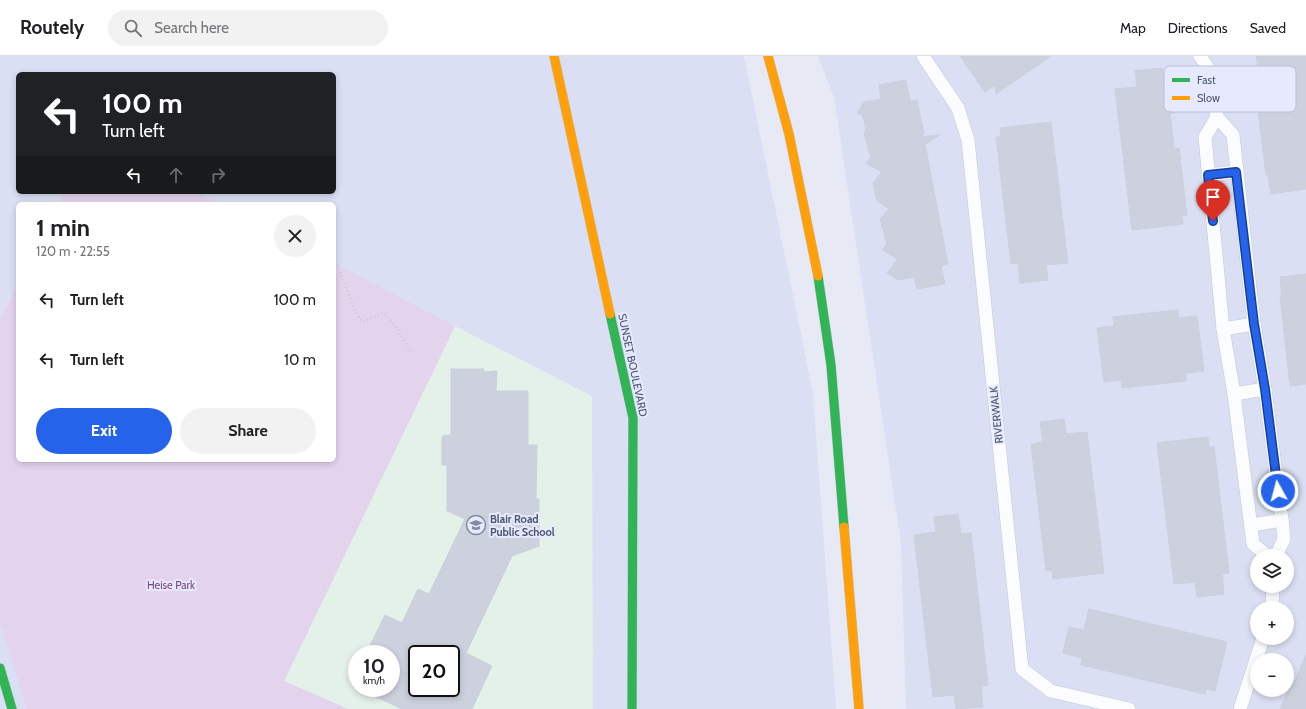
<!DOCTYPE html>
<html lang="en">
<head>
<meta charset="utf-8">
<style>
  body { margin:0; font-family:Cabin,sans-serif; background:#f2f2f2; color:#202124; height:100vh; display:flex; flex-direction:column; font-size:15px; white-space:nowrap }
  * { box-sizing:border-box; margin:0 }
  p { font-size:13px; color:#757577 }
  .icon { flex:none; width:22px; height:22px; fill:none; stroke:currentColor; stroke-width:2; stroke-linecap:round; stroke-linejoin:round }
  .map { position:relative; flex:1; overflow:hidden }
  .side { position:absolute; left:16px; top:146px; width:320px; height:260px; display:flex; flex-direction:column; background:#fff; border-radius:6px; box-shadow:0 2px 6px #0003 }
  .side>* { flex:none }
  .top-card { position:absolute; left:16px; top:16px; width:320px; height:122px; border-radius:6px; box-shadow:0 2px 6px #0003; background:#202124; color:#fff; overflow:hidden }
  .tools { position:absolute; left:1250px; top:493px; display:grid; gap:8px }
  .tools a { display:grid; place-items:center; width:44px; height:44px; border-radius:50%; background:#fff; box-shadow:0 2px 6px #0003; font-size:20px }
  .speed { position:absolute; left:348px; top:589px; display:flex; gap:8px; font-size:20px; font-weight:700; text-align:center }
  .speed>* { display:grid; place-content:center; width:52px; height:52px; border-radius:50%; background:#fff; box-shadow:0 2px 6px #0003; line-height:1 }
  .speed small { font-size:10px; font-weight:400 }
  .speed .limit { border:2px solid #111; border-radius:6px; background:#fff; color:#111 }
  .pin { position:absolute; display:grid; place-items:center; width:34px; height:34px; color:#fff; margin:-41px -17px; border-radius:50% 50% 50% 0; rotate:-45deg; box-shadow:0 0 4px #0007 }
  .pin .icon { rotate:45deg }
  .me { position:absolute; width:44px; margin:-22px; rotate:353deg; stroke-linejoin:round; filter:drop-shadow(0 0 3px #0008) }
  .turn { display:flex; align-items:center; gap:14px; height:84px; padding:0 20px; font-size:18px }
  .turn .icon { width:52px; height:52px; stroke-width:2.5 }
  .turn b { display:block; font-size:28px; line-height:34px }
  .lanes { display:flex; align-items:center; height:38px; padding:0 20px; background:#0003; justify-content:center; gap:20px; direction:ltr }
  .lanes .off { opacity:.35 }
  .round { display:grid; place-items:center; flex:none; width:42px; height:42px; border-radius:21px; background:#f2f2f2 }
  .summary { display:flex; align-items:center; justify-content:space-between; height:68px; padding:0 20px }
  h1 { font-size:24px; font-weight:700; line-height:30px }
  .button { display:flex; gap:8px; margin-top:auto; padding:8px 20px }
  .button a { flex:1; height:46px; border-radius:24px; background:#2563eb; color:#fff; font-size:16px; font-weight:700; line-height:46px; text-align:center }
  .button a+a { background:#f2f2f2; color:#202124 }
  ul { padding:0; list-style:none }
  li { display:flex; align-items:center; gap:12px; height:60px; padding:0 20px }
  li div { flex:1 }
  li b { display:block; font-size:15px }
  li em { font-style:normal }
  header { display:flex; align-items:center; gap:24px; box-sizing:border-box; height:56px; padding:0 20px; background:#fff; border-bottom:1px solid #e0e0e0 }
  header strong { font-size:19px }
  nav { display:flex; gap:22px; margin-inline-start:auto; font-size:14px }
  .search { width:280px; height:36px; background:#f2f2f2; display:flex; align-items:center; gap:10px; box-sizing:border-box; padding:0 14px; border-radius:22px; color:#757577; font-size:15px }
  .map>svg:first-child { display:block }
  .residential { fill:#dadff3; fill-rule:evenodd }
  .education { fill:#e4f1e8; fill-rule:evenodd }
  .green { fill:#e4d3ed }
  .building { fill:#cdd1de; stroke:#cad0dd; fill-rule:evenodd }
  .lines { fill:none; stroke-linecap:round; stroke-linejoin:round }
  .lane-casing { stroke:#c3c8d3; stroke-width:14 }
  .fast-casing { stroke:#c1c5d2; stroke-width:10 }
  .slow-casing { stroke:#c1c5d2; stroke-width:10 }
  .path { stroke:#c6cad3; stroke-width:2.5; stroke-dasharray:1 3; stroke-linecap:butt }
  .lane { stroke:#fbfcfe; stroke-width:13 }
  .fast { stroke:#30b455; stroke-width:9 }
  .slow { stroke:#ff9f0a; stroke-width:9 }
  .route-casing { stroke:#184099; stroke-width:10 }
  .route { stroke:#2563eb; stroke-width:7 }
  .labels { text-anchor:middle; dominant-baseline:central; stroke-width:4; stroke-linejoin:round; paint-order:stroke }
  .street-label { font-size:11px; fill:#4a5870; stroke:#e7eafe }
  .poi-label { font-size:11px; font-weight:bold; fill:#4a5870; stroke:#e7eafe; text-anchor:start }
  .park-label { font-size:11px; fill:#7f4881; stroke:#e7eafe }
  .key { fill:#e7eafe; stroke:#b8bed3; stroke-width:1 }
  .key-label { font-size:11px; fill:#4a5870 }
</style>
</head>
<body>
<header>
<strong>Routely</strong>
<div class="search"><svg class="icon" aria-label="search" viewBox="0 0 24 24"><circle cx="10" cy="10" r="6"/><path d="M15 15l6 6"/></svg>Search here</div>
<nav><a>Map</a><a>Directions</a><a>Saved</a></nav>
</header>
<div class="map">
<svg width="1306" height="653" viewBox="0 0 1306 653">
  <rect width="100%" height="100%" fill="#e7e9f5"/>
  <g class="residential">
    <path d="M0,0H744L813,337L836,653H0ZM18,18H334V136H18ZM18,148H334V404H18ZM357,598H391V632H357ZM417,598H451V632H417Z"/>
    <path d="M818,0H1306V653H906L901,487L834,41ZM1257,500H1287V530H1257ZM1257,552H1287V582H1257ZM1257,604H1287V634H1257Z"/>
  </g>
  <path class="education" d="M455,270L592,340L593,653H348L284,625ZM357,598H391V632H357ZM417,598H451V632H417Z"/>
  <g class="green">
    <polygon points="65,136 196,136 219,148 59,148"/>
    <polygon points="334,207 455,270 284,625 348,653 27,653 0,567 0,263 18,228 18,404 334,404"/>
  </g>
  <g class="building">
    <polygon points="960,0 1051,0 996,38 995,29 985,36"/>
    <polygon points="1256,0 1306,0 1306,133 1271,138 1268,119 1266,119 1255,30 1257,30 1256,17 1259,17"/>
    <polygon points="1162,12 1165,32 1171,32 1175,57 1170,57 1174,92 1179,92 1187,159 1182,159 1183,168 1132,174 1115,33 1137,31 1135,15"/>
    <polygon points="906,24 910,45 917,44 924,78 919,81 940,79 925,88 948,208 941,210 945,228 917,233 914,221 898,224 887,217 898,203 882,194 887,188 880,163 889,153 877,145 873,127 882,116 866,107 871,101 864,77 866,74 863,60 857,57 864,46 881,43 879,29"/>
    <polygon points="1051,66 1068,207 1046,209 1048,224 1020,227 1018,207 1011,208 996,81 1001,81 1000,72"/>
    <polygon points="1306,218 1306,328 1290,330 1280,240 1282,240 1280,221"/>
    <polygon points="1178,254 1179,262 1197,260 1204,315 1186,317 1186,325 1122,332 1121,324 1104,326 1097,272 1114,270 1113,261"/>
    <path d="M451,313H484V316L497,315L496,335H528V389H537L536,443H539V490L512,500L466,597L492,610L472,653H402L357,632H391V598H366L385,559L402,567L418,533L429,538L465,463L447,455V409H442V380L451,379ZM417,598H451V632H417Z"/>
    <polygon points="1064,363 1066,378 1087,376 1104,517 1053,523 1052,514 1046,515 1031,388 1043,386 1040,366"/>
    <polygon points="1208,381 1209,391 1214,390 1229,517 1222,518 1224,538 1197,541 1195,526 1174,528 1157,387"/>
    <polygon points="958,458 961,478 971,477 988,629 981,630 983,651 956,653 954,639 933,641 914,479 936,476 934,461"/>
    <polygon points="1089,553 1227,586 1215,635 1206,633 1205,638 1081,609 1082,602 1063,597 1069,571 1084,574"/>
    <polygon points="1306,599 1306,653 1280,653 1291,628 1293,629"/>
  </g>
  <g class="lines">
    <g class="lane-casing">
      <g id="lane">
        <polyline points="923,0 958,52 968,84 1022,613 1051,635 1129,653"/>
        <polyline points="1200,0 1212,18 1217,61 1233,79 1254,268 1265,333 1282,464 1284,483 1276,500"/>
        <polyline points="1217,61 1205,81 1223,273 1234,338 1253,488 1268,500"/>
        <polyline points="1208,119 1236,116"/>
        <polyline points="1223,273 1254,268"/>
        <polyline points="1234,338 1265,333"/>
        <polyline points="1252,469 1282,464"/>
        <polyline points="1272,552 1273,530"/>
        <polyline points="1240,653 1263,582"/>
      </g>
    </g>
    <g class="fast-casing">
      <g id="fast">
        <polyline points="818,220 831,309 844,471"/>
        <polyline points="610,258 633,362 632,653"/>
        <polyline points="0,612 12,653"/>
      </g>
    </g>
    <g class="slow-casing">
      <g id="slow">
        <polyline points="554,0 610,258"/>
        <polyline points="768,0 789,78 818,220"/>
        <polyline points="844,471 859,653"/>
      </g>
    </g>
    <g class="path">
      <polyline points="340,216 356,256 362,266 383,257 392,265 411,296"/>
      <polyline points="338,653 341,650"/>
    </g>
    <use href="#lane" class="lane"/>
    <use href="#fast" class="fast"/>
    <use href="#slow" class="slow"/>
  </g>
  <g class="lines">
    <g class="route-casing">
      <polyline id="route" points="1213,165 1208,119 1236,116 1254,268 1265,333 1278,435"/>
    </g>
    <use href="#route" class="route"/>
  </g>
  <defs>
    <g id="school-ring" transform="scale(1)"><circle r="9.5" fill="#e7eafe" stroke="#818b9f" stroke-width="1.5"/><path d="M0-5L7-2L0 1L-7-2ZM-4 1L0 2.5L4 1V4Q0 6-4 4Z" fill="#818b9f"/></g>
  </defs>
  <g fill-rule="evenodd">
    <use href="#school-ring" x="476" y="469"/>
  </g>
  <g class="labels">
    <g class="street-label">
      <text transform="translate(633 309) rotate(78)">SUNSET BOULEVARD</text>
      <text transform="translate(996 359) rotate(-96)">RIVERWALK</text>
    </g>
    <g class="poi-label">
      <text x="490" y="463">Blair Road<tspan x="490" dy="13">Public School</tspan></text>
    </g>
    <g class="park-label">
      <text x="171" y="529">Heise Park</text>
    </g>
  </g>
  <rect x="1164" y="10" width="132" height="46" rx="6" class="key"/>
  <rect x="1172" y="22" width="18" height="4" fill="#30b455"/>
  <rect x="1172" y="40" width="18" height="4" fill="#ff9f0a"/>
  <g class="key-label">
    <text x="1197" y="28">Fast</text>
    <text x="1197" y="46">Slow</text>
  </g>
</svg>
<div class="tools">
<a><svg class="icon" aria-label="layers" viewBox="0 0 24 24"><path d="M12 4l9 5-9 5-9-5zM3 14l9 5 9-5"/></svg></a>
<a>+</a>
<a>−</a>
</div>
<div class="speed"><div>10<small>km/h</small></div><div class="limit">20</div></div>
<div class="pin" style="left:1213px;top:165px;background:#d93025"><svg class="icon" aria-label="arrive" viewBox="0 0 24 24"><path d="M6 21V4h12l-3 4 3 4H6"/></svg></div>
<svg class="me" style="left:1278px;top:435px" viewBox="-20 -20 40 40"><circle r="17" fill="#2563eb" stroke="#fff" stroke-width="3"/><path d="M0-11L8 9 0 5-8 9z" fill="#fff"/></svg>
<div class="top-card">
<div class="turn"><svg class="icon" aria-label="left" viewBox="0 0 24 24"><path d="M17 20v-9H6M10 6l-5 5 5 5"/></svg><div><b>100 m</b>Turn left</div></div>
<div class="lanes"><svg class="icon" aria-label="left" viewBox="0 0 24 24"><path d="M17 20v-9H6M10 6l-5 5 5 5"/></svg><svg class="icon off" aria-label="ahead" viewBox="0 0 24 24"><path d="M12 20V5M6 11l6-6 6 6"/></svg><svg class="icon off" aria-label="right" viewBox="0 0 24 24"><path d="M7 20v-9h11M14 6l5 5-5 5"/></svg></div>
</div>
<section class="side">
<div class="summary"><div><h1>1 min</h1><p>120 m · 22:55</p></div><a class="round"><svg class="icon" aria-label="close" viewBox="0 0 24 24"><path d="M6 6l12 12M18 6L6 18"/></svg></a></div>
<ul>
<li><svg class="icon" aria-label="left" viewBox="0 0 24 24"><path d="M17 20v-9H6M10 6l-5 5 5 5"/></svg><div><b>Turn left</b></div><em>100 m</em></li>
<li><svg class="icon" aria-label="left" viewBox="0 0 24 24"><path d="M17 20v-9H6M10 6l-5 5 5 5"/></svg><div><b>Turn left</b></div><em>10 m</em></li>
</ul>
<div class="button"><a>Exit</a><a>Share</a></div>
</section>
</div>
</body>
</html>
